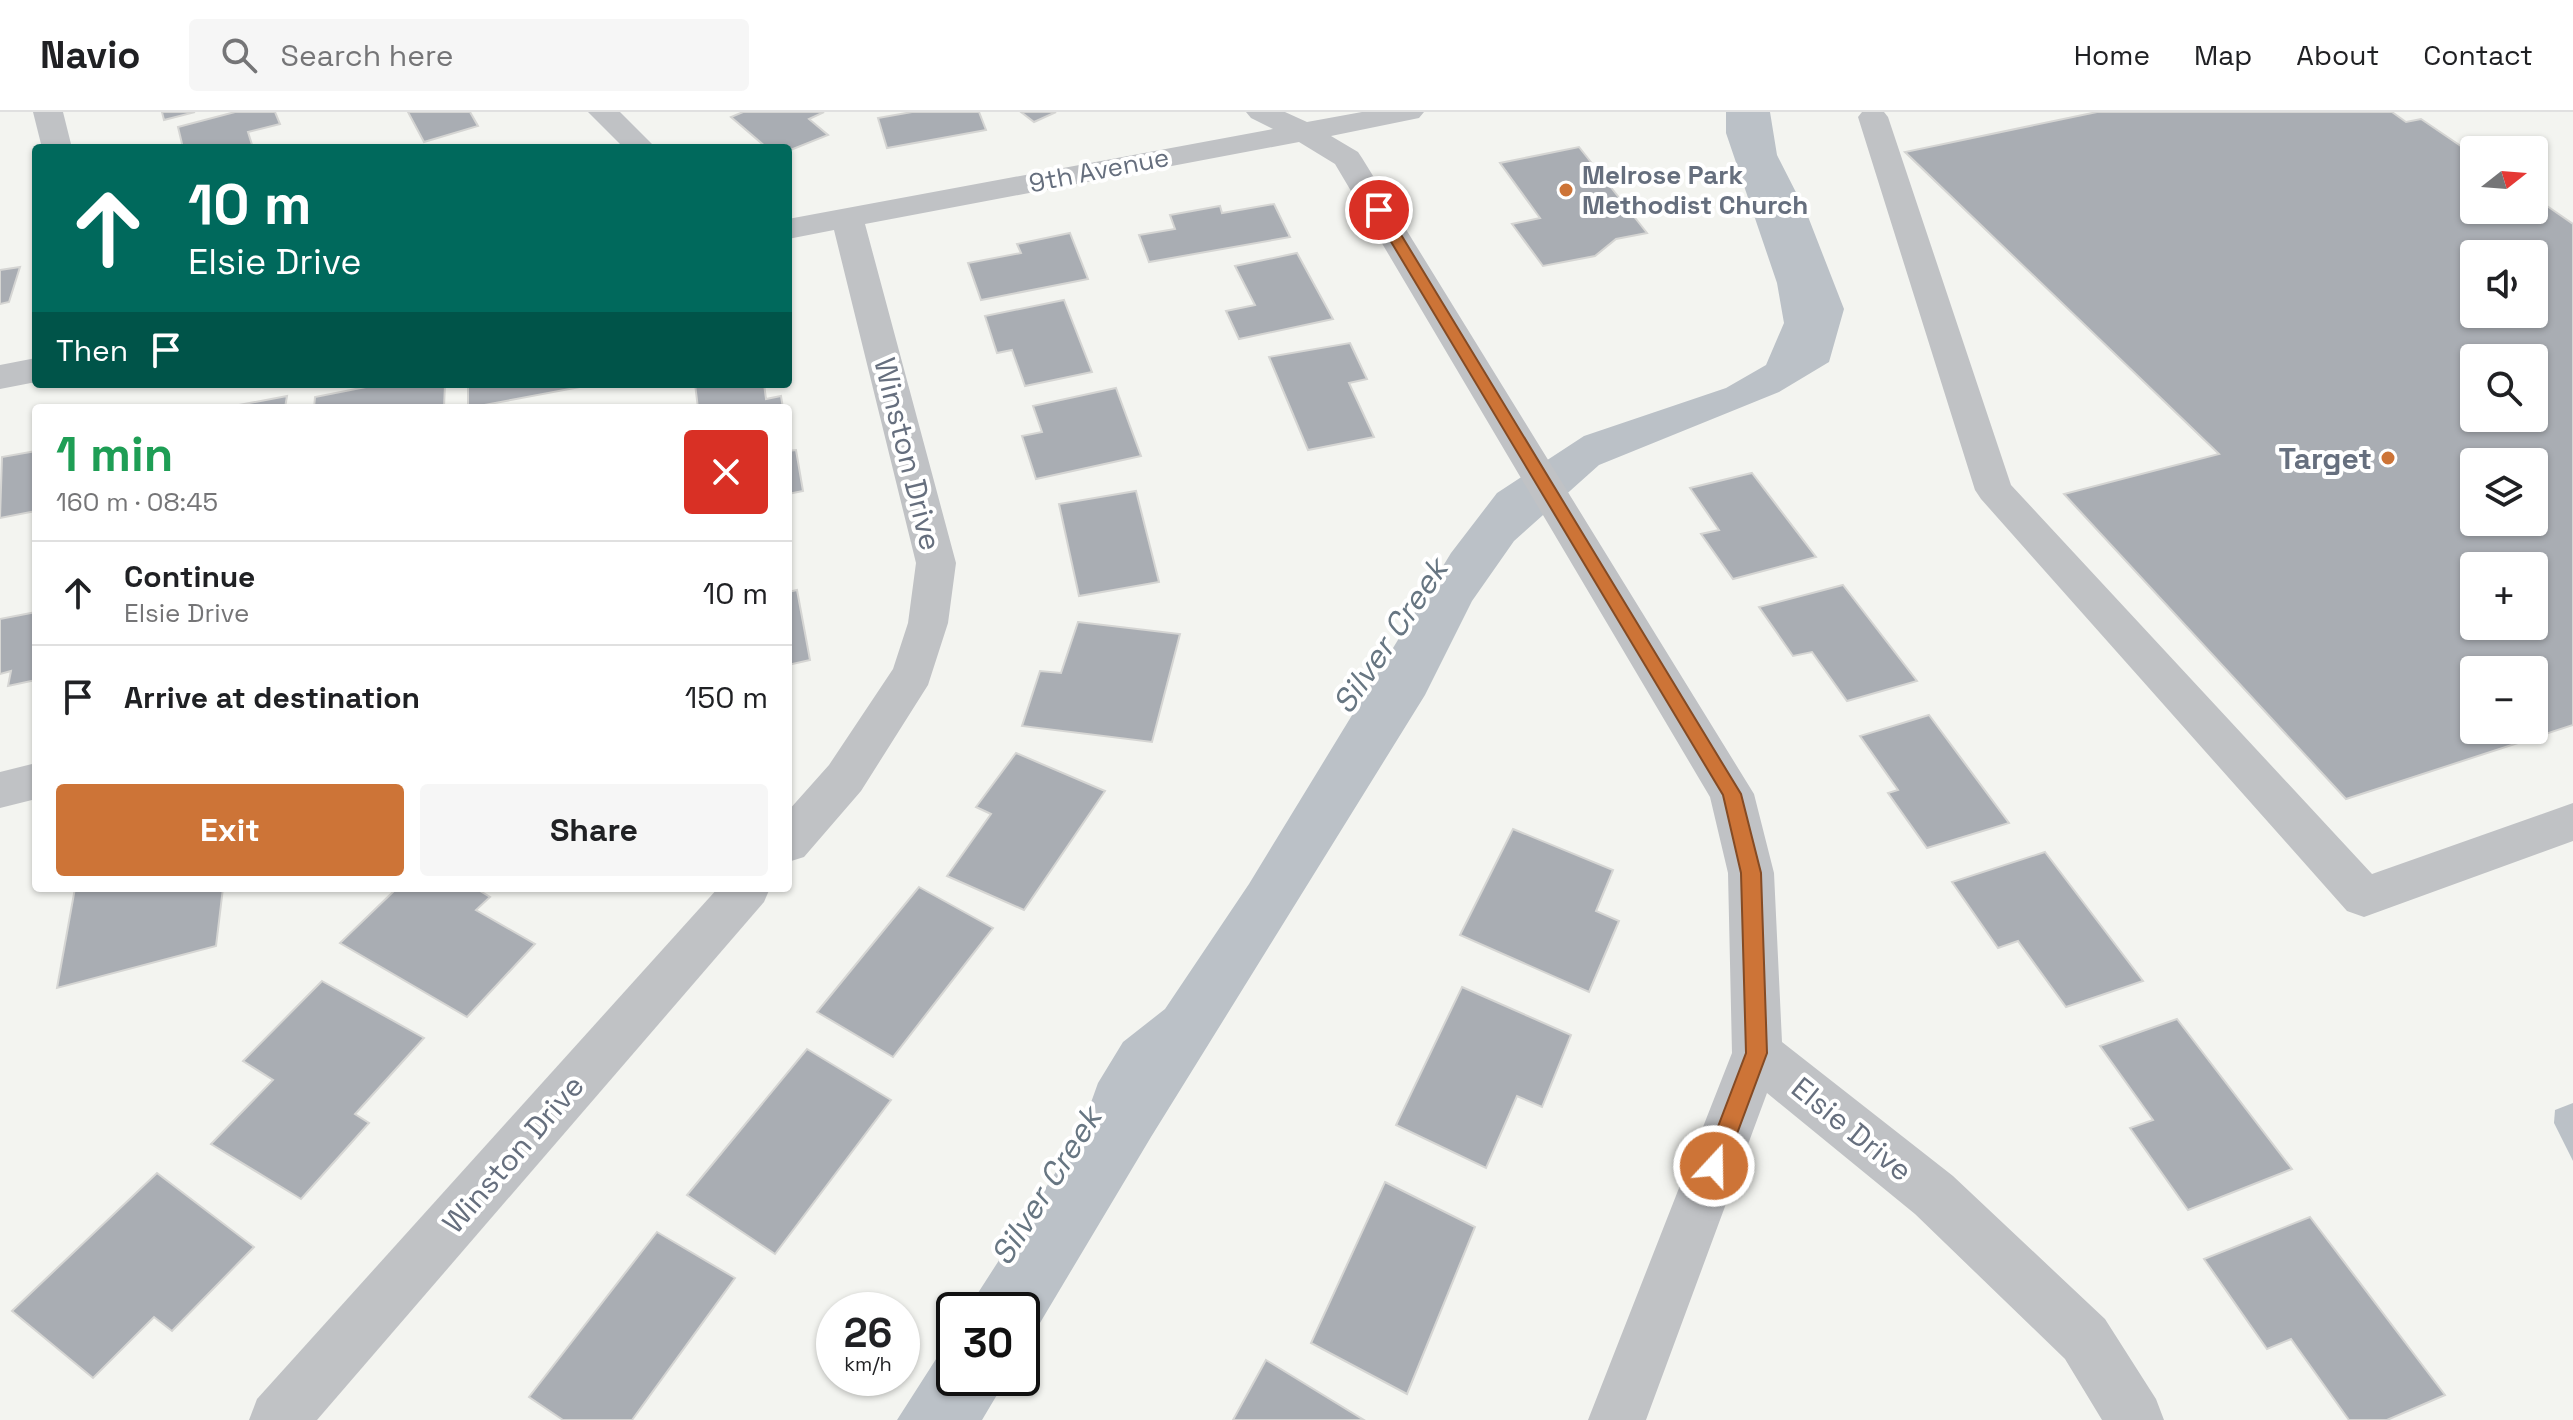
<!DOCTYPE html>
<html lang="en">
<head>
<meta charset="utf-8">
<style>
  body { margin:0; font-family:"Space Grotesk",sans-serif; background:#f6f6f6; color:#202124; height:100vh; display:flex; flex-direction:column; font-size:30px; white-space:nowrap }
  * { box-sizing:border-box; margin:0 }
  p { font-size:26px; color:#757577 }
  .icon { flex:none; width:44px; height:44px; fill:none; stroke:currentColor; stroke-width:2; stroke-linecap:round; stroke-linejoin:round }
  .map { position:relative; flex:1; overflow:hidden }
  .details { position:absolute; left:32px; top:292px; width:760px; height:488px; display:flex; flex-direction:column; background:#fff; border-radius:8px; box-shadow:0 2px 6px #0004 }
  .details>* { flex:none }
  .banner { position:absolute; left:32px; top:32px; width:760px; height:244px; border-radius:8px; box-shadow:0 2px 6px #0004; background:#00695c; color:#fff; overflow:hidden }
  .needle { width:52px; rotate:73deg }
  .controls { position:absolute; left:2460px; top:24px; display:grid; gap:16px }
  .controls a { display:grid; place-items:center; width:88px; height:88px; border-radius:8px; background:#fff; box-shadow:0 2px 6px #0004; font-size:40px }
  .speed { position:absolute; left:816px; top:1180px; display:flex; gap:16px; font-size:40px; font-weight:700; text-align:center }
  .speed>* { display:grid; place-content:center; width:104px; height:104px; border-radius:50%; background:#fff; box-shadow:0 2px 6px #0004; line-height:1 }
  .speed small { font-size:20px; font-weight:400 }
  .speed .limit { border:4px solid #111; border-radius:12px; background:#fff; color:#111 }
  .pin { position:absolute; display:grid; place-items:center; width:68px; height:68px; color:#fff; margin:-34px; border:4px solid #fff; border-radius:50%; box-shadow:0 2px 8px #0007 }
  .me { position:absolute; width:88px; margin:-44px; rotate:21deg; stroke-linejoin:round; filter:drop-shadow(0 0 6px #0008) }
  .turn { display:flex; align-items:center; gap:28px; height:168px; padding:0 24px; font-size:36px }
  .turn .icon { width:104px; height:104px; stroke-width:2.5 }
  .turn b { display:block; font-size:56px; line-height:68px }
  .then { display:flex; align-items:center; height:76px; padding:0 24px; background:#0003; gap:16px; font-size:30px }
  .round { display:grid; place-items:center; flex:none; width:84px; height:84px; border-radius:8px; background:#f6f6f6 }
  .summary { display:flex; align-items:center; justify-content:space-between; height:136px; padding:0 24px }
  h1 { font-size:48px; font-weight:700; line-height:60px; color:#1e9e55 }
  .cta { display:flex; gap:16px; margin-top:auto; padding:16px 24px }
  .cta a { flex:1; height:92px; border-radius:8px; background:#cd7437; color:#fff; font-size:32px; font-weight:700; line-height:92px; text-align:center }
  .cta a+a { background:#f6f6f6; color:#202124 }
  ul { padding:0; list-style:none }
  li { display:flex; align-items:center; gap:24px; height:104px; padding:0 24px; border-top:2px solid #e0e0e0 }
  li div { flex:1 }
  li b { display:block; font-size:30px }
  li em { font-style:normal }
  header { display:flex; align-items:center; gap:48px; box-sizing:border-box; height:112px; padding:0 40px; background:#fff; border-bottom:2px solid #e0e0e0 }
  header strong { font-size:38px }
  nav { display:flex; gap:44px; margin-inline-start:auto; font-size:28px }
  .search { width:560px; height:72px; background:#f6f6f6; display:flex; align-items:center; gap:20px; box-sizing:border-box; padding:0 28px; border-radius:8px; color:#757577; font-size:30px }
  .map>svg:first-child { display:block }
  .water { fill:#bbc1c7 }
  .building { fill:#a9adb3; stroke:#d5d5d3; stroke-width:2; fill-rule:evenodd }
  .lines { fill:none; stroke-linecap:round; stroke-linejoin:round }
  .minor { fill:#c0c2c5; fill-rule:evenodd }
  .route { fill:#cd7437; stroke:#854b24; stroke-width:2 }
  .poi-dot { fill:#cd7437; stroke:#fff; stroke-width:3 }
  .labels { text-anchor:middle; dominant-baseline:central; stroke-width:8; stroke-linejoin:round; paint-order:stroke }
  .far-street-label { font-size:26px; fill:#666f7e; stroke:#fff }
  .far-poi-label { font-size:26px; font-weight:bold; fill:#666f7e; stroke:#fff; text-anchor:start }
  .street-label { font-size:30px; fill:#666f7e; stroke:#fff }
  .poi-label { font-size:30px; font-weight:bold; fill:#666f7e; stroke:#fff; text-anchor:end }
  .water-label { font-size:32px; font-style:italic; fill:#677682; stroke:#fff }
</style>
</head>
<body>
<header>
<strong>Navio</strong>
<div class="search"><svg class="icon" aria-label="search" viewBox="0 0 24 24"><circle cx="10" cy="10" r="6"/><path d="M15 15l6 6"/></svg>Search here</div>
<nav><a>Home</a><a>Map</a><a>About</a><a>Contact</a></nav>
</header>
<div class="map">
<svg width="2573" height="1308" viewBox="0 0 2573 1308">
  <rect width="100%" height="100%" fill="#f3f4f0"/>
  <g class="water">
    <polygon points="1726,0 1770,0 1777,43 1807,102 1844,197 1829,250 1779,280 1599,353 1514,429 1472,489 1425,583 1151,1025 1022,1241 1022,1198 967,1198 1079,1024 1098,971 1123,930 1165,897 1249,772 1451,441 1497,381 1584,324 1726,276 1766,253 1784,211 1777,171 1726,21"/>
    <polygon points="2573,991 2573,1049 2554,1011 2555,998"/>
    <polygon points="954,1219 954,1266 1007,1266 982,1308 897,1308"/>
  </g>
  <g class="building">
    <polygon points="162,0 195,0 164,8"/>
    <polygon points="235,0 275,0 280,12 248,20 253,36 183,36 178,15"/>
    <polygon points="408,0 470,0 478,14 424,30"/>
    <polygon points="743,0 824,0 809,7 828,23 788,39 788,36 767,36 731,5"/>
    <polygon points="912,0 979,0 986,18 887,36 878,6"/>
    <polygon points="1021,0 1056,0 1034,10"/>
    <path d="M2097,0H2392L2406,10L2421,7L2474,43V98H2534V85L2573,112V613L2346,687L2064,382L2219,342L1905,40ZM2474,142H2534V202H2474ZM2474,246H2534V306H2474ZM2474,350H2534V410H2474ZM2474,454H2534V514H2474ZM2474,558H2534V618H2474Z"/>
    <polygon points="1579,35 1647,121 1616,127 1595,144 1543,154 1512,112 1540,106 1500,51"/>
    <polygon points="1274,92 1290,125 1149,150 1139,123 1175,117 1170,103 1220,94 1222,101"/>
    <polygon points="1070,121 1088,167 981,188 968,151 1021,141 1017,132"/>
    <polygon points="1297,141 1333,207 1239,227 1226,199 1255,193 1235,154"/>
    <polygon points="20,155 9,190 0,192 0,158"/>
    <polygon points="1064,188 1092,260 1025,274 1012,238 997,241 985,204"/>
    <polygon points="1350,231 1367,267 1349,271 1374,325 1308,338 1269,245"/>
    <polygon points="381,272 445,272 444,296 314,296 315,285"/>
    <polygon points="468,272 591,272 591,273 468,296"/>
    <polygon points="695,272 764,272 766,287 781,284 783,296 698,296"/>
    <polygon points="1116,276 1141,344 1036,367 1022,324 1042,320 1033,294"/>
    <polygon points="287,284 285,296 223,296"/>
    <polygon points="796,338 803,379 788,382 788,339"/>
    <polygon points="36,339 36,399 0,406 2,345"/>
    <polygon points="1752,361 1816,445 1733,467 1701,422 1719,418 1690,376"/>
    <polygon points="1136,379 1159,470 1079,484 1059,392"/>
    <polygon points="1843,473 1917,569 1847,589 1812,540 1793,544 1759,495"/>
    <polygon points="797,478 810,548 788,553 788,480"/>
    <polygon points="36,500 36,568 8,574 11,559 0,562 0,507"/>
    <polygon points="1078,510 1180,522 1152,630 1022,614 1040,559 1061,561"/>
    <polygon points="1929,603 2009,711 1927,736 1888,681 1898,678 1860,624"/>
    <polygon points="1016,641 1105,679 1024,798 947,764 991,702 976,695"/>
    <polygon points="1513,717 1613,758 1596,799 1619,809 1589,880 1460,823"/>
    <polygon points="2045,740 2143,869 2066,895 2018,829 1998,836 1952,770"/>
    <polygon points="919,775 993,816 893,945 817,900"/>
    <polygon points="75,776 223,776 216,834 57,876"/>
    <polygon points="397,776 475,776 490,785 476,798 535,832 467,905 340,831"/>
    <polygon points="322,869 424,926 355,1002 369,1011 301,1087 211,1032 273,968 243,949"/>
    <polygon points="1462,875 1571,923 1542,995 1517,984 1486,1056 1396,1013"/>
    <polygon points="2177,907 2292,1057 2188,1098 2130,1016 2153,1008 2100,934"/>
    <polygon points="807,937 891,988 775,1142 687,1083"/>
    <polygon points="157,1061 254,1135 172,1219 154,1205 93,1266 12,1199"/>
    <polygon points="1385,1070 1475,1115 1407,1282 1311,1231"/>
    <polygon points="2310,1105 2445,1283 2387,1308 2349,1308 2291,1227 2267,1237 2204,1147"/>
    <polygon points="657,1120 735,1166 632,1308 563,1308 529,1285"/>
    <polygon points="1266,1248 1364,1308 1233,1308"/>
  </g>
  <g class="lines">
    <g class="minor">
      <polygon points="33,0 63,0 72,36 42,36"/>
      <polygon points="588,0 620,0 656,36 624,36"/>
      <polygon points="1246,0 1285,0 1307,10 1362,0 1424,0 1419,6 1331,24 1358,40 1362,46 1754,682 1774,761 1782,930 1953,1064 2105,1207 2156,1287 2164,1308 2102,1308 2065,1247 1915,1102 1767,981 1646,1308 1588,1308 1732,941 1728,761 1710,685 1335,52 1299,30 865,112 956,451 948,511 928,573 861,679 804,745 788,750 788,699 829,653 893,557 908,511 916,451 834,118 788,127 788,107 1273,17 1251,6"/>
      <polygon points="1862,0 1884,0 1888,5 2011,373 2372,762 2573,691 2573,729 2364,805 2347,799 1981,387 1975,378 1858,5"/>
      <polygon points="36,246 36,270 0,277 0,253"/>
      <polygon points="36,651 36,687 0,696 0,660"/>
      <polygon points="718,776 770,776 764,790 317,1308 249,1308 257,1287"/>
    </g>
  </g>
  <polygon class="route" points="1379,94 1386,98 1741,682 1761,761 1767,941 1722,1062 1714,1065 1706,1062 1703,1054 1746,941 1741,761 1723,683 1372,98"/>
  <g class="poi-dot">
    <circle cx="1566" cy="78" r="8"/>
    <circle cx="2388" cy="346" r="8"/>
  </g>
  <g class="labels">
    <g class="far-street-label">
      <text transform="translate(1099 58) rotate(-11)">9th Avenue</text>
    </g>
    <g class="far-poi-label">
      <text x="1582" y="63">Melrose Park<tspan x="1582" dy="30">Methodist Church</tspan></text>
    </g>
    <g class="street-label">
      <text transform="translate(908 342) rotate(76)">Winston Drive</text>
      <text transform="translate(1852 1017) rotate(39)">Elsie Drive</text>
      <text transform="translate(513 1042) rotate(-49)">Winston Drive</text>
    </g>
    <g class="poi-label">
      <text x="2372" y="346">Target</text>
    </g>
    <g class="water-label">
      <text transform="translate(1390 524) rotate(-56)">Silver Creek</text>
      <text transform="translate(1046 1074) rotate(-58)">Silver Creek</text>
    </g>
  </g>
</svg>
<div class="controls">
<a><svg class="needle" viewBox="-14 -14 28 28"><path d="M0-13l5 13h-10z" fill="#e53935"/><path d="M0 13l5-13h-10z" fill="#757577"/></svg></a>
<a><svg class="icon" aria-label="sound" viewBox="0 0 24 24"><path d="M4 9h4l5-4v14l-5-4H4zM17 9q2 3 0 6"/></svg></a>
<a><svg class="icon" aria-label="search" viewBox="0 0 24 24"><circle cx="10" cy="10" r="6"/><path d="M15 15l6 6"/></svg></a>
<a><svg class="icon" aria-label="layers" viewBox="0 0 24 24"><path d="M12 4l9 5-9 5-9-5zM3 14l9 5 9-5"/></svg></a>
<a>+</a>
<a>−</a>
</div>
<div class="speed"><div>26<small>km/h</small></div><div class="limit">30</div></div>
<div class="pin" style="left:1379px;top:98px;background:#d93025"><svg class="icon" aria-label="arrive" viewBox="0 0 24 24"><path d="M6 21V4h12l-3 4 3 4H6"/></svg></div>
<svg class="me" style="left:1714px;top:1054px" viewBox="-20 -20 40 40"><circle r="17" fill="#cd7437" stroke="#fff" stroke-width="3"/><path d="M0-11L8 9 0 5-8 9z" fill="#fff"/></svg>
<div class="banner">
<div class="turn"><svg class="icon" aria-label="ahead" viewBox="0 0 24 24"><path d="M12 20V5M6 11l6-6 6 6"/></svg><div><b>10 m</b>Elsie Drive</div></div>
<div class="then">Then<svg class="icon" aria-label="arrive" viewBox="0 0 24 24"><path d="M6 21V4h12l-3 4 3 4H6"/></svg></div>
</div>
<section class="details">
<div class="summary"><div><h1>1 min</h1><p>160 m · 08:45</p></div><a class="round" style="background:#d93025;color:#fff"><svg class="icon" aria-label="close" viewBox="0 0 24 24"><path d="M6 6l12 12M18 6L6 18"/></svg></a></div>
<ul>
<li><svg class="icon" aria-label="ahead" viewBox="0 0 24 24"><path d="M12 20V5M6 11l6-6 6 6"/></svg><div><b>Continue</b><p>Elsie Drive</p></div><em>10 m</em></li>
<li><svg class="icon" aria-label="arrive" viewBox="0 0 24 24"><path d="M6 21V4h12l-3 4 3 4H6"/></svg><div><b>Arrive at destination</b></div><em>150 m</em></li>
</ul>
<div class="cta"><a>Exit</a><a>Share</a></div>
</section>
</div>
</body>
</html>
